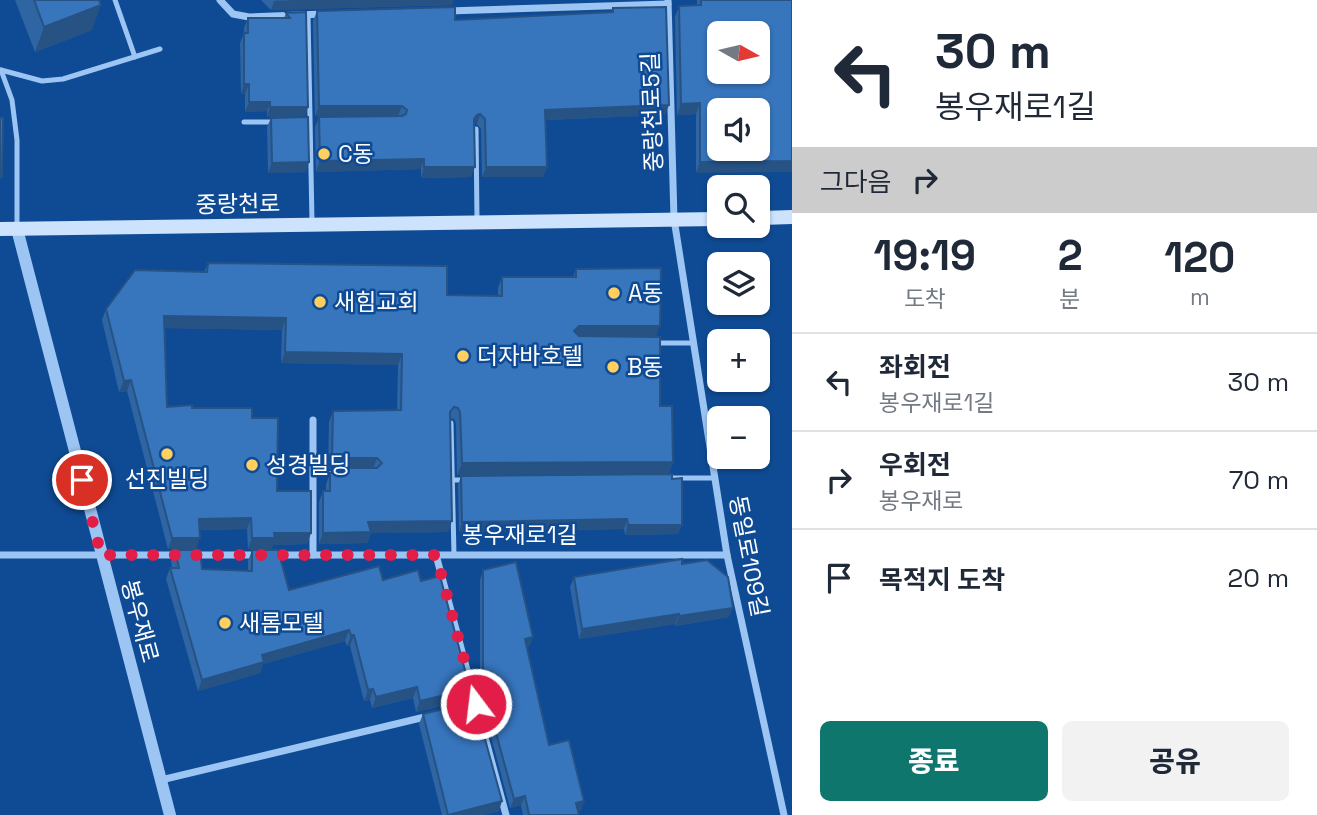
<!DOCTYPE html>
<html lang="ko">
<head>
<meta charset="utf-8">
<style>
  body { margin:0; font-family:"Space Grotesk","Noto Sans KR",sans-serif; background:#f2f2f3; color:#1f2937; height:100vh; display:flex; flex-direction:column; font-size:26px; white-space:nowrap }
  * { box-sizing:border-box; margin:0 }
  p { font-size:23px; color:#747a83 }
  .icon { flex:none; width:38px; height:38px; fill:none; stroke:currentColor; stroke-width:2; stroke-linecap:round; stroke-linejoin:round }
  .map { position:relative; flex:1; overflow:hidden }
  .drawer { display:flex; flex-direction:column; background:#fff; width:525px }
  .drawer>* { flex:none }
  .top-card { background:#fff; color:#1f2937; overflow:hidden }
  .needle { width:46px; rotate:98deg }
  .tools { position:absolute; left:707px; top:21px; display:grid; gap:14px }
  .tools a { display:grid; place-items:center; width:63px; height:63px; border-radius:10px; background:#fff; box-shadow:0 2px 5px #0004; font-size:35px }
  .pin { position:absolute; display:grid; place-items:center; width:60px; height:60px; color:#fff; margin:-30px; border:4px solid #fff; border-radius:50%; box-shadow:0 2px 7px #0007 }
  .me { position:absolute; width:77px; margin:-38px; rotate:345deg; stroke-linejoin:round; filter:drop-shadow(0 0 5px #0008) }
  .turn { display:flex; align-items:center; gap:24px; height:147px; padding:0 28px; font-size:32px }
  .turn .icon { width:91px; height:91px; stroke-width:2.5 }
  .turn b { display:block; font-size:49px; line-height:60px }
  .then { display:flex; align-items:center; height:66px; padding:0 28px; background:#0003; gap:14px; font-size:26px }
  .eta { display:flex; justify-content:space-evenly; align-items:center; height:119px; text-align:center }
  .eta b { font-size:42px; font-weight:800; line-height:49px }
  .action { display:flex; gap:14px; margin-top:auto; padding:14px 28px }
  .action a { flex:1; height:80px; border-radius:10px; background:#0f766e; color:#fff; font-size:28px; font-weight:800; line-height:80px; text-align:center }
  .action a+a { background:#f2f2f3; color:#1f2937 }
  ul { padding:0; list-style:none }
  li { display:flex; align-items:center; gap:21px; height:98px; padding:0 28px; border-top:2px solid #e0e1e3 }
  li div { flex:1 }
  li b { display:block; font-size:26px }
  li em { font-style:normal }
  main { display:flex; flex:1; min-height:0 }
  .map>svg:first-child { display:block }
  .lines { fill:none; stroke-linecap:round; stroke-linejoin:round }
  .service { stroke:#9cc5f4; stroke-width:5 }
  .minor { stroke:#9cc5f4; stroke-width:7 }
  .tertiary { stroke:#9cc5f4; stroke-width:12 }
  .secondary { stroke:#cce2fd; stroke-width:14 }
  .wall { fill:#2f65a3 }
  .shaded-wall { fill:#265284 }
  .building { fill:#3775bd; stroke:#265284; stroke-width:2; fill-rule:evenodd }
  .route { stroke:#e11d48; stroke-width:12; stroke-dasharray:0 21.6 }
  .poi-dot { fill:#ffcf5f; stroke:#0f4b94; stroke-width:2.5 }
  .labels { text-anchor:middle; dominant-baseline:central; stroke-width:5; stroke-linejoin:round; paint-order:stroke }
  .street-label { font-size:23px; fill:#fff; stroke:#0f4b94 }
  .poi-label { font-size:23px; fill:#fff; stroke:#0f4b94; text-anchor:start }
</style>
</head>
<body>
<main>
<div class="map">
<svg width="792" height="815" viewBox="0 0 792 815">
  <rect width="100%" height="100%" fill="#0f4b94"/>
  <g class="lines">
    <g class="service">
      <polyline points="115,0 135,57"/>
      <polyline points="308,15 312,222"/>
      <polyline points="1,70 42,81 63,79 160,49"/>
      <polyline points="1,70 12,100 17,140 17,226"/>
      <polyline points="244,122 276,122"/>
      <polyline points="476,129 477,220"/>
      <polyline points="655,343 694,343"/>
      <polyline points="451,423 454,555"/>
      <polyline points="313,474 335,474"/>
      <polyline points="666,478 715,478"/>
      <polyline points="452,480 464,480"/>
    </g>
    <g class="minor">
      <polyline points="220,0 233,14 249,17 324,14"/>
      <polyline points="668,0 674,219 727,555 784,815"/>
      <polyline points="448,11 668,4"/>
      <polyline points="313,420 313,555"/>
      <polyline points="0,555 181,555"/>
      <polyline points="193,555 258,555"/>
      <polyline points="273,555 727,555"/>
      <polyline points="436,555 506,815"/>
      <polyline points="161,780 429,716"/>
    </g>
    <polyline class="tertiary" points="17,229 170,815"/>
    <g class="secondary">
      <polyline points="758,218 792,217"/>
      <polyline points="0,229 719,219"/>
    </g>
  </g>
  <g class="wall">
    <polygon points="15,0 99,0 92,30 35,52"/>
    <polygon points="261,0 453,0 452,5 271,10"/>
    <polygon points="697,0 792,0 696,173 696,114 677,115 675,17 679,6 697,5"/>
    <polygon points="613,8 665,115 546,120 547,167 543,177 482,177 481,129 477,124 475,124 471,177 421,178 421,169 316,172 315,127 319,117 398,116 315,116 313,21 317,11 455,20 611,12"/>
    <polygon points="306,12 308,107 305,116 267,117 267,111 245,112 245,94 241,94 240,43 244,33 244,28 248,18 284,18 286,13"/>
    <polygon points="271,118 306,172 268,173 267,127"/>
    <polygon points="208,263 447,295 498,296 498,288 502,277 573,277 576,269 656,337 660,406 673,462 669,473 457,475 456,423 454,419 450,418 448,532 371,533 367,543 319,544 319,502 323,491 326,491 326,484 332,469 328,469 329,422 333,411 397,410 398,365 281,363 282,330 165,328 167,407 192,408 252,418 277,491 311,533 307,544 273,545 271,549 248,549 247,529 199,530 196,549 168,549 127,391 119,392 102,320 106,309 204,272"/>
    <polygon points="461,476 672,479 682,525 678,534 625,535 624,529 459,532 458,485"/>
    <polygon points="175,550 202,569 248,571 248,561 252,550 289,590 383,580 421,581 470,689 466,700 416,712 413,698 372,708 370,700 364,701 350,646 347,646 345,641 263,664 260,673 198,691 166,579 170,568 172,568 171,561"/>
    <polygon points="682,564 729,617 675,626 675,624 579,639 570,587 574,577"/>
    <polygon points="483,570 529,647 527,647 549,745 584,801 581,810 578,811 579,815 523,815 521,805 510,808 480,695 480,580"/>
    <polygon points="423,714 499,811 483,815 442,815 419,724"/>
  </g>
  <g class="shaded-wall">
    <polygon points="294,0 453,0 452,5 271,10 274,1"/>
    <polygon points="101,5 92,30 35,52 44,27"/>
    <polygon points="244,84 249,84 245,94 241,94"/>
    <polygon points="249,102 270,102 267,111 245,112"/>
    <polygon points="700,103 696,114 677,115 681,104"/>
    <polygon points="669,105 665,115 542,120 545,110"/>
    <polygon points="319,106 402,106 398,116 315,116"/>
    <polygon points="270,107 308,107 305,116 267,117"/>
    <polygon points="480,114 477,124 473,125 477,115"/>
    <polygon points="424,159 421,169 316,172 320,161"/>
    <polygon points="792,161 792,172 696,173 700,162"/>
    <polygon points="309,162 306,172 268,173 272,163"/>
    <polygon points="424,167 475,167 471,177 421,178"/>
    <polygon points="486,167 547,167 543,177 482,177"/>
    <polygon points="164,316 286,318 282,330 160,328"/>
    <polygon points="579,326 660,326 656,337 575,337 574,331"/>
    <polygon points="285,352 402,354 398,365 281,363"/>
    <polygon points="131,380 127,391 119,392 124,381"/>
    <polygon points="332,458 377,458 373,469 328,469"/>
    <polygon points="673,462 669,473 457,475 462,463"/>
    <polygon points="251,518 247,529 195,530 199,519"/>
    <polygon points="627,519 624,529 459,532 462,522"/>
    <polygon points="452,521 448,532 371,533 367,543 319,544 323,533 368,522"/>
    <polygon points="628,525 682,525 678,534 625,535"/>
    <polygon points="274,533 311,533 307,544 273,545 271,549 248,549 252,538"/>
    <polygon points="172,538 200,538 196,549 168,549"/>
    <polygon points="733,608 729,617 675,626 679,616"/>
    <polygon points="679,614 675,624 579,639 582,629"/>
    <polygon points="349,630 345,641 263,664 260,673 198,691 202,680 262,655"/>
    <polygon points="351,635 354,635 350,646 347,646"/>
    <polygon points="533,637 529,647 521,648 525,639"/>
    <polygon points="417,687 413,698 372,708 376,697"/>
    <polygon points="373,689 370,700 364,701 368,690"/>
    <polygon points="470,689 466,700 416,712 420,701"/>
    <polygon points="525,796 521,805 510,808 514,799"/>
    <polygon points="502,801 499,811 483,815 448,815"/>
    <polygon points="584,801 581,810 573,813 576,803"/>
  </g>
  <g class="building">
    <polygon points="34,0 99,0 101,5 44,27"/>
    <path d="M701,0H792V161L700,162V103L681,104L679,6L701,5ZM719,33H758V72H719ZM719,110H758V149H719Z"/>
    <polygon points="455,7 455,20 613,12 613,8 666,7 669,105 545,110 547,167 486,167 485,119 480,114 477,115 474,119 475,167 424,167 424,159 320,161 319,117 402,116 406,114 407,110 402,106 319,106 317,11"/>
    <polygon points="306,12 308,107 270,107 270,102 249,102 249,84 244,84 244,33 248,33 248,18 290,18 286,13"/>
    <polygon points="308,117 309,162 272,163 271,118"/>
    <polygon points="0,118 3,118 2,177 0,177"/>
    <polygon points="208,263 447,266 447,295 502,296 502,277 576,277 576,269 661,268 660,326 579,326 574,331 579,336 660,337 660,406 672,406 673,462 462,463 460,412 458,408 454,407 450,412 452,521 368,522 371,532 323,533 323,491 330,491 330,473 332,473 332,468 377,468 382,463 377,458 332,458 333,411 401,410 402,354 285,352 286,318 164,316 167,407 192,405 192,408 252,408 252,418 278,418 277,491 311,491 311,533 274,533 275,538 252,538 251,518 199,519 200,538 172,538 131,380 124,381 106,309 135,270 207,272"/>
    <polygon points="672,474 672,479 682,478 682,525 628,525 627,519 462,522 461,476"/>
    <polygon points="175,550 200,550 202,569 252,571 252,550 278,550 289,590 379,566 383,580 418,570 421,581 440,576 470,689 420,701 417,687 376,697 373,689 368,690 354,635 351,635 349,630 262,655 264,662 202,680 170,568 179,568"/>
    <polygon points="682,559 682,564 707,560 728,577 733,608 679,616 679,614 582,629 574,577"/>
    <polygon points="516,562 533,637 525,639 549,745 569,740 584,801 576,803 579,815 529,815 525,796 514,799 483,685 483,570"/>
    <polygon points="472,702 477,721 480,721 502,801 448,815 423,714"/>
  </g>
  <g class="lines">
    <polyline class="route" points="82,480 101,555 436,555 476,704"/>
  </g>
  <g class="poi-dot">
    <circle cx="324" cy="154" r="7"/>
    <circle cx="614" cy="293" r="7"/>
    <circle cx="320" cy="302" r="7"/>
    <circle cx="463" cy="356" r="7"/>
    <circle cx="613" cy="367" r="7"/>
    <circle cx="167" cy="454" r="7"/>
    <circle cx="252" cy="465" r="7"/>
    <circle cx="225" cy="623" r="7"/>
  </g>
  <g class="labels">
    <g class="street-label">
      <text transform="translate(652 112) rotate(-92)">중랑천로5길</text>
      <text transform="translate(238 204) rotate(-1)">중랑천로</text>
      <text x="520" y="535">봉우재로1길</text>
      <text transform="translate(749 556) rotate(79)">동일로109길</text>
      <text transform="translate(140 621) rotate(75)">봉우재로</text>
    </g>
    <g class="poi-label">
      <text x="338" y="154">C동</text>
      <text x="628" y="293">A동</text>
      <text x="334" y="302">새힘교회</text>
      <text x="477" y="356">더자바호텔</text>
      <text x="627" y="367">B동</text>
      <text x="266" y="465">성경빌딩</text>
      <text x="167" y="479" text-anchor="middle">선진빌딩</text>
      <text x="239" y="623">새롬모텔</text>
    </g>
  </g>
</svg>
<div class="tools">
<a><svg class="needle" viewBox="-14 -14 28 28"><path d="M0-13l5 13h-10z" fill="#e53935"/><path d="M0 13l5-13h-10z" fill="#747a83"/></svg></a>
<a><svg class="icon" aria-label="sound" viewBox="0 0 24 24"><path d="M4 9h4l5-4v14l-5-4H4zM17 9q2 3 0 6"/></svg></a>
<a><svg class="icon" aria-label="search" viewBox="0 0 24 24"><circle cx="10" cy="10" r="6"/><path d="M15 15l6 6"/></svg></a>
<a><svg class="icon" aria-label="layers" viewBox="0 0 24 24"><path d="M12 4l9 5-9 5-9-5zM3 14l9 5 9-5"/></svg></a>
<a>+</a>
<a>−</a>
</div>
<div class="pin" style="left:82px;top:480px;background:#d93025"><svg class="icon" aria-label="arrive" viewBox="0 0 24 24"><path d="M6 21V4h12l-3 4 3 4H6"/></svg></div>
<svg class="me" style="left:476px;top:704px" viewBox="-20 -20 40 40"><circle r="17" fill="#e11d48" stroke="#fff" stroke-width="3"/><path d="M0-11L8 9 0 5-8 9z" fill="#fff"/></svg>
</div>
<section class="drawer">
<div class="top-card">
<div class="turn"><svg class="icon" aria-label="left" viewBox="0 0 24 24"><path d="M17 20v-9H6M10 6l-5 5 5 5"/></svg><div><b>30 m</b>봉우재로1길</div></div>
<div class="then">그다음<svg class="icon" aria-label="right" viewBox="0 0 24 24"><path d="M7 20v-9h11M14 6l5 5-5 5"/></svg></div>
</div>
<div class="eta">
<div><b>19:19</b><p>도착</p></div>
<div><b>2</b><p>분</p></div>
<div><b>120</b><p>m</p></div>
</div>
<ul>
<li><svg class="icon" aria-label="left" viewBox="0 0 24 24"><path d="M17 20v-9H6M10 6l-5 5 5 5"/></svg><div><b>좌회전</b><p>봉우재로1길</p></div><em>30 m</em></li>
<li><svg class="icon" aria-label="right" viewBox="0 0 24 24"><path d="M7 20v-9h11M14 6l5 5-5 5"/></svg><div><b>우회전</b><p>봉우재로</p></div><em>70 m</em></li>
<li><svg class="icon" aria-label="arrive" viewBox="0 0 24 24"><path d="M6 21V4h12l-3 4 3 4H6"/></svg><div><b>목적지 도착</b></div><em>20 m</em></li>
</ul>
<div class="action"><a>종료</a><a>공유</a></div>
</section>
</main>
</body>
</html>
